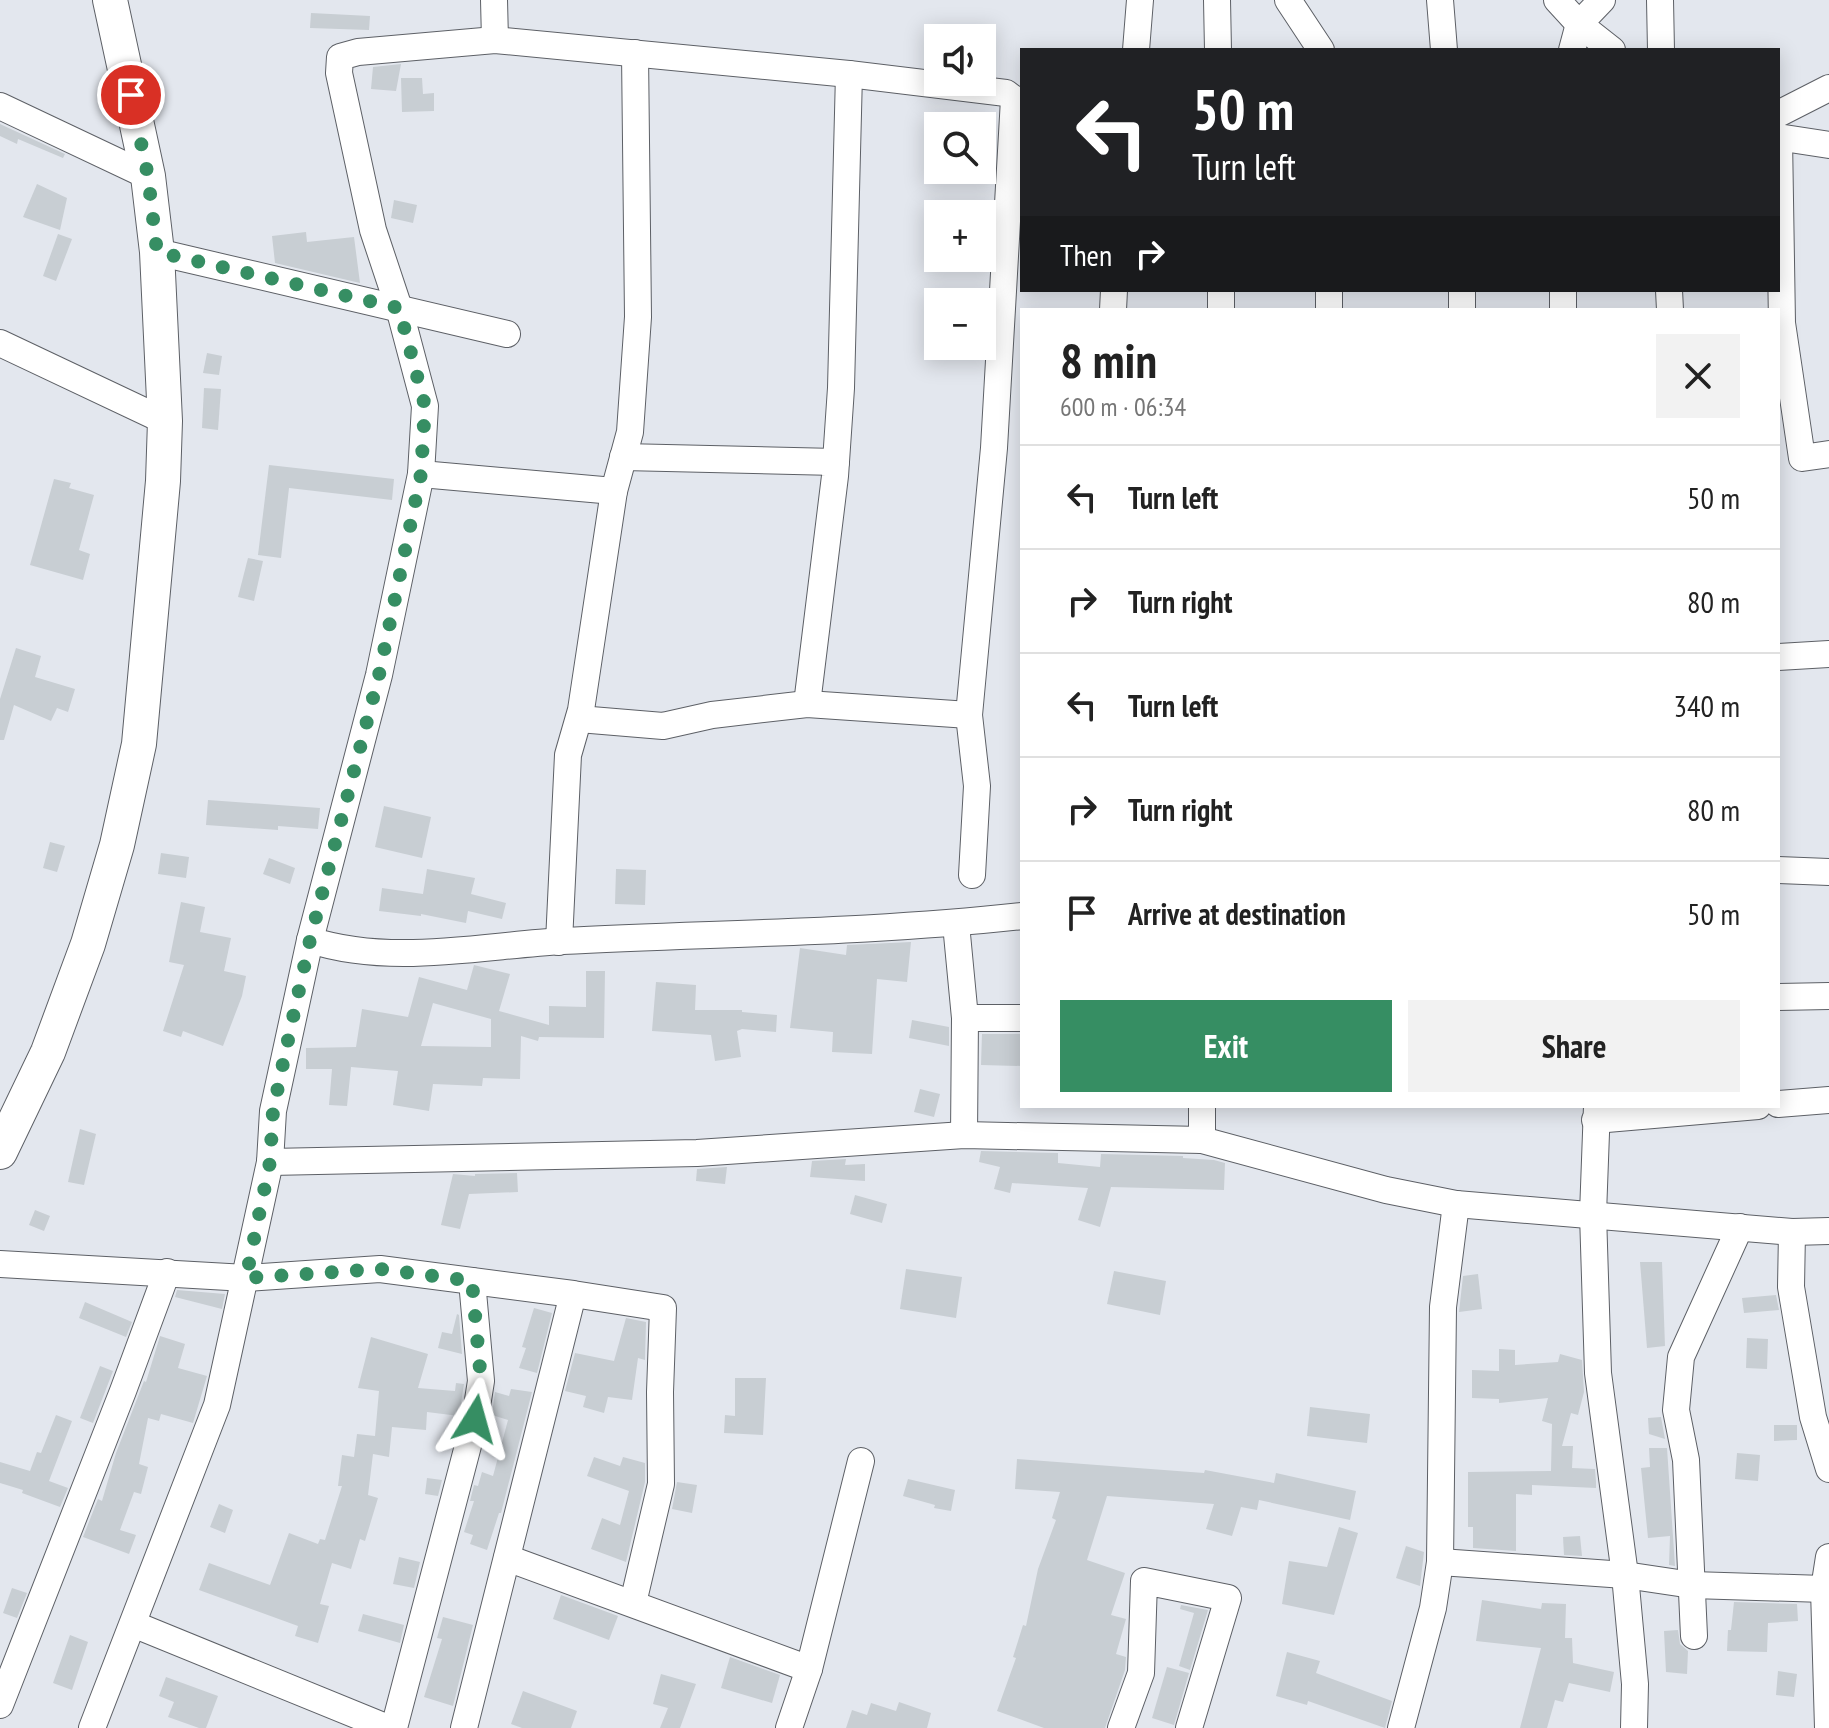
<!DOCTYPE html>
<html lang="en">
<head>
<meta charset="utf-8">
<style>
  body { margin:0; font-family:"PT Sans Narrow",sans-serif; background:#f2f2f2; color:#222; height:100vh; display:flex; flex-direction:column; font-size:30px; white-space:nowrap }
  * { box-sizing:border-box; margin:0 }
  p { font-size:26px; color:#767676 }
  .icon { flex:none; width:44px; height:44px; fill:none; stroke:currentColor; stroke-width:2; stroke-linecap:round; stroke-linejoin:round }
  .map { position:relative; flex:1; overflow:hidden }
  .side { position:absolute; left:1020px; top:308px; width:760px; height:800px; display:flex; flex-direction:column; background:#fff; border-radius:0px; box-shadow:0 4px 20px #0003 }
  .side>* { flex:none }
  .top-card { position:absolute; left:1020px; top:48px; width:760px; height:244px; border-radius:0px; box-shadow:0 4px 20px #0003; background:#202124; color:#fff; overflow:hidden }
  .controls { position:absolute; left:924px; top:24px; display:grid; gap:16px }
  .controls a { display:grid; place-items:center; width:72px; height:72px; border-radius:0px; background:#fff; box-shadow:0 4px 20px #0003; font-size:40px }
  .pin { position:absolute; display:grid; place-items:center; width:68px; height:68px; color:#fff; margin:-34px; border:4px solid #fff; border-radius:50%; box-shadow:0 2px 8px #0007 }
  .me { position:absolute; width:88px; margin:-44px; rotate:8deg; stroke-linejoin:round; filter:drop-shadow(0 0 6px #0008) }
  .turn { display:flex; align-items:center; gap:28px; height:168px; padding:0 40px; font-size:36px }
  .turn .icon { width:104px; height:104px; stroke-width:2.5 }
  .turn b { display:block; font-size:56px; line-height:68px }
  .then { display:flex; align-items:center; height:76px; padding:0 40px; background:#0003; gap:16px; font-size:30px }
  .round { display:grid; place-items:center; flex:none; width:84px; height:84px; border-radius:0px; background:#f2f2f2 }
  .head { display:flex; align-items:center; justify-content:space-between; height:136px; padding:0 40px }
  h1 { font-size:48px; font-weight:800; line-height:60px }
  .button { display:flex; gap:16px; margin-top:auto; padding:16px 40px }
  .button a { flex:1; height:92px; border-radius:0px; background:#368e63; color:#fff; font-size:32px; font-weight:800; line-height:92px; text-align:center }
  .button a+a { background:#f2f2f2; color:#222 }
  ul { padding:0; list-style:none }
  li { display:flex; align-items:center; gap:24px; height:104px; padding:0 40px; border-top:2px solid #e0e0e0 }
  li div { flex:1 }
  li b { display:block; font-size:30px }
  li em { font-style:normal }
  .map>svg:first-child { display:block }
  .building { fill:#c8ced3; fill-rule:evenodd }
  .lines { fill:none; stroke-linecap:round; stroke-linejoin:round }
  .minor-casing { stroke:#5d6066; stroke-width:28 }
  .major-casing { stroke:#5d6066; stroke-width:36 }
  .minor { stroke:#fff; stroke-width:26 }
  .major { stroke:#fff; stroke-width:34 }
  .route { stroke:#368e63; stroke-width:14; stroke-dasharray:0 25.2 }
</style>
</head>
<body>
<div class="map">
<svg width="1829" height="1728" viewBox="0 0 1829 1728">
  <rect width="100%" height="100%" fill="#e3e7ee"/>
  <g class="building">
    <polygon points="311,13 370,16 369,30 310,28"/>
    <polygon points="401,64 396,91 371,89 373,67"/>
    <polygon points="401,78 422,78 423,94 434,93 434,111 402,112"/>
    <polygon points="0,124 65,154 63,158 18,139 17,144 0,136"/>
    <polygon points="37,184 67,198 60,230 23,217"/>
    <polygon points="394,200 417,205 413,223 391,218"/>
    <polygon points="306,232 307,242 354,237 360,283 275,263 272,236"/>
    <polygon points="58,234 72,239 56,281 43,276"/>
    <polygon points="207,353 222,356 219,375 203,373"/>
    <polygon points="204,388 221,389 218,430 202,428"/>
    <polygon points="269,465 394,479 392,500 289,488 281,558 258,555"/>
    <polygon points="54,479 71,483 69,488 94,495 79,550 90,554 83,580 30,565"/>
    <polygon points="248,558 263,561 254,601 238,597"/>
    <polygon points="16,648 41,656 35,677 75,689 68,712 57,708 51,721 14,705 4,740 0,740 0,699"/>
    <polygon points="208,800 320,808 318,829 278,826 278,830 206,825"/>
    <polygon points="384,806 431,817 422,858 375,847"/>
    <polygon points="50,842 65,846 57,872 43,868"/>
    <polygon points="161,853 189,857 186,878 158,874"/>
    <polygon points="269,858 295,868 290,884 263,874"/>
    <polygon points="427,869 475,878 471,894 506,903 502,919 468,911 466,923 421,914 421,916 379,911 382,888 423,894"/>
    <polygon points="616,869 646,870 645,905 615,904"/>
    <polygon points="181,902 205,907 200,932 231,938 224,971 246,976 242,996 223,1046 183,1031 181,1037 163,1031 184,965 169,962"/>
    <polygon points="911,942 907,982 877,979 872,1054 832,1052 833,1032 790,1028 800,948 846,955 847,945"/>
    <path d="M474,965L510,974L499,1011L549,1025V1006L586,1007V971H605L604,1038L539,1037L538,1041L521,1036L520,1079L483,1078L482,1086L433,1084L429,1111L393,1105L398,1071L351,1067L347,1106L329,1105L332,1069H306V1048L356,1047L362,1009L408,1017L419,977L467,990ZM433,1003L491,1019V1047L421,1046Z"/>
    <polygon points="656,982 696,985 695,1010 742,1010 742,1012 777,1015 776,1032 742,1029 737,1031 741,1057 715,1061 711,1035 652,1031"/>
    <polygon points="912,1020 949,1027 949,1046 909,1038"/>
    <polygon points="982,1034 1022,1034 1022,1066 981,1065"/>
    <polygon points="920,1089 940,1094 934,1117 914,1112"/>
    <polygon points="80,1129 96,1134 84,1185 68,1182"/>
    <polygon points="981,1151 1058,1153 1058,1163 1100,1167 1101,1154 1183,1156 1183,1158 1214,1160 1225,1163 1224,1190 1111,1187 1100,1227 1078,1220 1088,1188 1012,1183 1010,1193 994,1189 1000,1167 979,1162"/>
    <polygon points="846,1159 845,1165 865,1164 865,1181 810,1177 812,1161"/>
    <polygon points="727,1167 725,1184 696,1181 697,1169"/>
    <polygon points="517,1173 518,1192 469,1194 460,1229 441,1225 453,1174 475,1176 475,1174"/>
    <polygon points="855,1195 887,1204 882,1223 850,1214"/>
    <polygon points="35,1210 50,1216 44,1231 29,1225"/>
    <polygon points="1640,1262 1662,1262 1665,1346 1647,1348"/>
    <polygon points="906,1269 962,1277 956,1318 900,1309"/>
    <polygon points="1114,1271 1166,1281 1160,1315 1107,1304"/>
    <polygon points="1478,1274 1482,1309 1459,1312 1463,1276"/>
    <polygon points="177,1290 225,1294 222,1309 175,1297"/>
    <polygon points="1776,1295 1779,1310 1744,1313 1742,1298"/>
    <polygon points="85,1302 132,1322 126,1337 79,1318"/>
    <polygon points="534,1308 552,1313 537,1373 519,1368 526,1348 522,1347"/>
    <polygon points="457,1314 459,1315 462,1354 438,1348 442,1332 452,1334"/>
    <polygon points="626,1318 646,1322 645,1360 638,1358 632,1400 608,1397 604,1413 583,1407 586,1396 565,1391 575,1353 614,1361"/>
    <polygon points="160,1336 185,1344 178,1368 207,1376 193,1423 161,1414 159,1421 148,1418 139,1464 148,1467 141,1494 134,1492 120,1530 136,1535 129,1554 83,1537 98,1499 102,1501 116,1453 144,1381 146,1382"/>
    <polygon points="371,1337 428,1354 418,1388 455,1391 456,1383 464,1384 459,1416 427,1412 426,1430 392,1427 389,1457 373,1454 368,1495 378,1498 365,1541 360,1539 351,1569 332,1563 320,1604 329,1606 318,1643 295,1636 298,1626 199,1590 209,1563 270,1585 289,1533 318,1544 320,1539 325,1540 342,1486 338,1486 342,1455 354,1457 357,1434 375,1436 379,1391 358,1388"/>
    <polygon points="1747,1338 1768,1339 1767,1369 1746,1368"/>
    <polygon points="1499,1349 1515,1350 1515,1365 1558,1362 1560,1354 1582,1360 1584,1392 1578,1415 1571,1413 1562,1446 1573,1446 1572,1468 1595,1469 1596,1482 1596,1488 1532,1485 1532,1495 1516,1494 1516,1551 1473,1548 1473,1527 1468,1527 1468,1472 1551,1471 1552,1424 1542,1421 1548,1398 1499,1403 1499,1399 1472,1398 1472,1370 1499,1371"/>
    <polygon points="100,1366 113,1371 93,1423 80,1418"/>
    <polygon points="735,1378 766,1378 763,1435 724,1433 725,1415 735,1416"/>
    <polygon points="511,1389 532,1392 501,1513 499,1513 487,1550 470,1544 473,1535 464,1532 474,1501 470,1501 474,1485 478,1486 482,1472 493,1476 508,1420 492,1415 495,1392 509,1396"/>
    <polygon points="1310,1407 1370,1414 1367,1443 1307,1436"/>
    <polygon points="56,1415 72,1421 49,1481 68,1488 60,1507 22,1493 23,1490 0,1483 0,1462 30,1471 37,1452 41,1453"/>
    <polygon points="1661,1417 1665,1439 1649,1434 1648,1418"/>
    <polygon points="1774,1425 1797,1425 1797,1440 1774,1441"/>
    <polygon points="1649,1448 1667,1448 1675,1566 1669,1565 1670,1536 1648,1538 1641,1468 1650,1467"/>
    <polygon points="1737,1453 1760,1455 1758,1481 1735,1479"/>
    <polygon points="594,1457 620,1466 623,1457 645,1463 645,1482 626,1562 591,1549 602,1518 620,1525 629,1491 587,1476"/>
    <polygon points="1017,1459 1204,1473 1205,1470 1274,1483 1276,1473 1356,1491 1350,1520 1259,1500 1257,1510 1241,1507 1232,1536 1206,1529 1214,1504 1107,1496 1087,1560 1125,1573 1111,1615 1126,1619 1116,1654 1126,1657 1125,1670 1105,1728 1044,1728 997,1711 1016,1658 1013,1657 1023,1625 1026,1626 1038,1569 1056,1520 1052,1518 1060,1492 1015,1489"/>
    <polygon points="427,1478 442,1480 438,1496 425,1494"/>
    <polygon points="908,1479 955,1490 951,1511 934,1508 935,1505 903,1496"/>
    <polygon points="677,1482 697,1485 692,1513 672,1509"/>
    <polygon points="219,1504 233,1510 225,1533 210,1527"/>
    <polygon points="1339,1527 1358,1533 1334,1615 1282,1604 1289,1561 1327,1567"/>
    <polygon points="1580,1536 1582,1556 1564,1555 1563,1537"/>
    <polygon points="1406,1546 1424,1552 1420,1586 1396,1578"/>
    <polygon points="399,1557 420,1562 414,1588 393,1584"/>
    <polygon points="12,1588 27,1593 17,1618 3,1613"/>
    <polygon points="561,1595 618,1616 609,1640 553,1619"/>
    <polygon points="1482,1600 1541,1609 1542,1603 1566,1604 1565,1638 1572,1638 1573,1663 1614,1672 1610,1692 1569,1683 1563,1702 1555,1700 1547,1728 1520,1728 1541,1648 1476,1641"/>
    <polygon points="1734,1602 1797,1604 1798,1621 1768,1623 1767,1652 1727,1651 1728,1630 1731,1630"/>
    <polygon points="1181,1605 1208,1610 1190,1670 1179,1666 1194,1613 1180,1609"/>
    <polygon points="363,1614 404,1625 400,1643 358,1631"/>
    <polygon points="443,1617 473,1625 453,1706 424,1697 442,1639 437,1638"/>
    <polygon points="1678,1630 1680,1644 1688,1651 1687,1674 1666,1672 1664,1631"/>
    <polygon points="70,1635 88,1642 72,1690 53,1683"/>
    <polygon points="1287,1652 1320,1661 1316,1673 1392,1701 1385,1728 1308,1701 1307,1705 1276,1696"/>
    <polygon points="730,1657 780,1675 772,1703 721,1688"/>
    <polygon points="1167,1667 1189,1673 1174,1725 1152,1718"/>
    <polygon points="1778,1671 1797,1674 1794,1697 1776,1695"/>
    <polygon points="661,1674 696,1684 680,1728 660,1728 668,1708 653,1704"/>
    <polygon points="166,1677 218,1696 206,1728 199,1728 168,1717 174,1702 159,1696"/>
    <polygon points="523,1691 577,1711 571,1728 522,1728 511,1724"/>
    <polygon points="899,1702 931,1713 927,1728 846,1728 852,1710 867,1715 871,1703 896,1711"/>
  </g>
  <g class="lines">
    <g class="minor-casing">
      <g id="minor">
        <polyline points="494,0 495,40"/>
        <polyline points="1217,0 1218,50"/>
        <polyline points="1288,0 1321,50"/>
        <polyline points="1440,0 1444,50"/>
        <polyline points="1557,0 1579,24 1612,50"/>
        <polyline points="1660,0 1661,50"/>
        <polyline points="1136,50 1140,0"/>
        <polyline points="1572,50 1579,24 1602,0"/>
        <polyline points="0,106 148,176"/>
        <polyline points="1778,114 1829,88"/>
        <polyline points="1778,137 1829,145"/>
        <polyline points="1779,138 1782,323 1802,458 1829,454"/>
        <polyline points="157,252 507,334"/>
        <polyline points="1221,290 1221,310"/>
        <polyline points="1669,290 1670,310"/>
        <polyline points="1113,310 1114,290"/>
        <polyline points="1329,310 1329,290"/>
        <polyline points="1462,310 1462,290"/>
        <polyline points="1563,310 1563,290"/>
        <polyline points="0,343 165,421"/>
        <polyline points="623,457 836,462"/>
        <polyline points="421,474 614,491"/>
        <polyline points="1778,657 1829,654"/>
        <polyline points="807,704 835,476 841,388 849,74"/>
        <polyline points="579,719 663,726 712,715 807,704 969,715"/>
        <polyline points="1778,870 1829,872"/>
        <polyline points="972,875 977,786 969,715 994,448 1014,99"/>
        <polyline points="956,924 965,1018 964,1135"/>
        <path d="M310,940C390,966 480,946 562,941C715,933 870,933 1022,916"/>
        <polyline points="559,942 568,755 581,710 614,491 630,432 638,317 635,53"/>
        <polyline points="1778,997 1829,996"/>
        <polyline points="965,1018 1022,1018"/>
        <polyline points="1778,1104 1829,1100"/>
        <polyline points="1597,1106 1593,1214 1598,1373 1625,1575 1635,1684 1634,1728"/>
        <polyline points="1595,1120 1758,1106"/>
        <polyline points="1202,1140 1202,1106"/>
        <polyline points="270,1162 697,1153 964,1135 1202,1140 1386,1190 1456,1204 1792,1232 1829,1231"/>
        <polyline points="1792,1232 1791,1287 1813,1417 1829,1469"/>
        <polyline points="0,1264 246,1278 380,1269 573,1294 663,1308 660,1392 661,1484 633,1603"/>
        <polyline points="507,1558 809,1669"/>
        <polyline points="1440,1562 1625,1575 1692,1585 1824,1589 1829,1557"/>
        <polyline points="133,1624 388,1728"/>
        <polyline points="1694,1636 1686,1460 1676,1410 1681,1357 1740,1227"/>
        <polyline points="0,1705 123,1391 167,1272"/>
        <polyline points="92,1728 217,1405 270,1162 273,1111 310,940 379,675 421,474 425,406 399,308 373,230 339,73 340,57 358,52 495,40 849,74 1006,93 1014,99 1022,100"/>
        <polyline points="394,1728 475,1419 481,1381 472,1281"/>
        <polyline points="464,1728 573,1294"/>
        <polyline points="789,1728 809,1669 861,1461"/>
        <polyline points="1121,1728 1141,1673 1144,1581 1228,1598 1189,1728"/>
        <polyline points="1401,1728 1433,1608 1440,1562 1443,1307 1456,1204"/>
        <polyline points="1828,1728 1824,1589 1829,1589"/>
      </g>
    </g>
    <g class="major-casing">
      <polyline id="major" points="0,1152 48,1052 88,944 117,845 139,744 163,481 165,421 157,252 148,176 110,0"/>
    </g>
    <use href="#minor" class="minor"/>
    <use href="#major" class="major"/>
  </g>
  <g class="lines">
    <polyline class="route" points="131,95 148,176 157,252 399,308 425,406 421,474 379,675 310,940 285,1054 273,1111 270,1162 246,1278 380,1269 472,1281 481,1381 475,1419"/>
  </g>
</svg>
<div class="controls">
<a><svg class="icon" aria-label="sound" viewBox="0 0 24 24"><path d="M4 9h4l5-4v14l-5-4H4zM17 9q2 3 0 6"/></svg></a>
<a><svg class="icon" aria-label="search" viewBox="0 0 24 24"><circle cx="10" cy="10" r="6"/><path d="M15 15l6 6"/></svg></a>
<a>+</a>
<a>−</a>
</div>
<div class="pin" style="left:131px;top:95px;background:#d93025"><svg class="icon" aria-label="arrive" viewBox="0 0 24 24"><path d="M6 21V4h12l-3 4 3 4H6"/></svg></div>
<svg class="me" style="left:475px;top:1419px" viewBox="-20 -20 40 40"><path d="M0-17L14 15 0 8-14 15z" fill="#368e63" stroke="#fff" stroke-width="4"/></svg>
<div class="top-card">
<div class="turn"><svg class="icon" aria-label="left" viewBox="0 0 24 24"><path d="M17 20v-9H6M10 6l-5 5 5 5"/></svg><div><b>50 m</b>Turn left</div></div>
<div class="then">Then<svg class="icon" aria-label="right" viewBox="0 0 24 24"><path d="M7 20v-9h11M14 6l5 5-5 5"/></svg></div>
</div>
<section class="side">
<div class="head"><div><h1>8 min</h1><p>600 m · 06:34</p></div><a class="round"><svg class="icon" aria-label="close" viewBox="0 0 24 24"><path d="M6 6l12 12M18 6L6 18"/></svg></a></div>
<ul>
<li><svg class="icon" aria-label="left" viewBox="0 0 24 24"><path d="M17 20v-9H6M10 6l-5 5 5 5"/></svg><div><b>Turn left</b></div><em>50 m</em></li>
<li><svg class="icon" aria-label="right" viewBox="0 0 24 24"><path d="M7 20v-9h11M14 6l5 5-5 5"/></svg><div><b>Turn right</b></div><em>80 m</em></li>
<li><svg class="icon" aria-label="left" viewBox="0 0 24 24"><path d="M17 20v-9H6M10 6l-5 5 5 5"/></svg><div><b>Turn left</b></div><em>340 m</em></li>
<li><svg class="icon" aria-label="right" viewBox="0 0 24 24"><path d="M7 20v-9h11M14 6l5 5-5 5"/></svg><div><b>Turn right</b></div><em>80 m</em></li>
<li><svg class="icon" aria-label="arrive" viewBox="0 0 24 24"><path d="M6 21V4h12l-3 4 3 4H6"/></svg><div><b>Arrive at destination</b></div><em>50 m</em></li>
</ul>
<div class="button"><a>Exit</a><a>Share</a></div>
</section>
</div>
</body>
</html>
